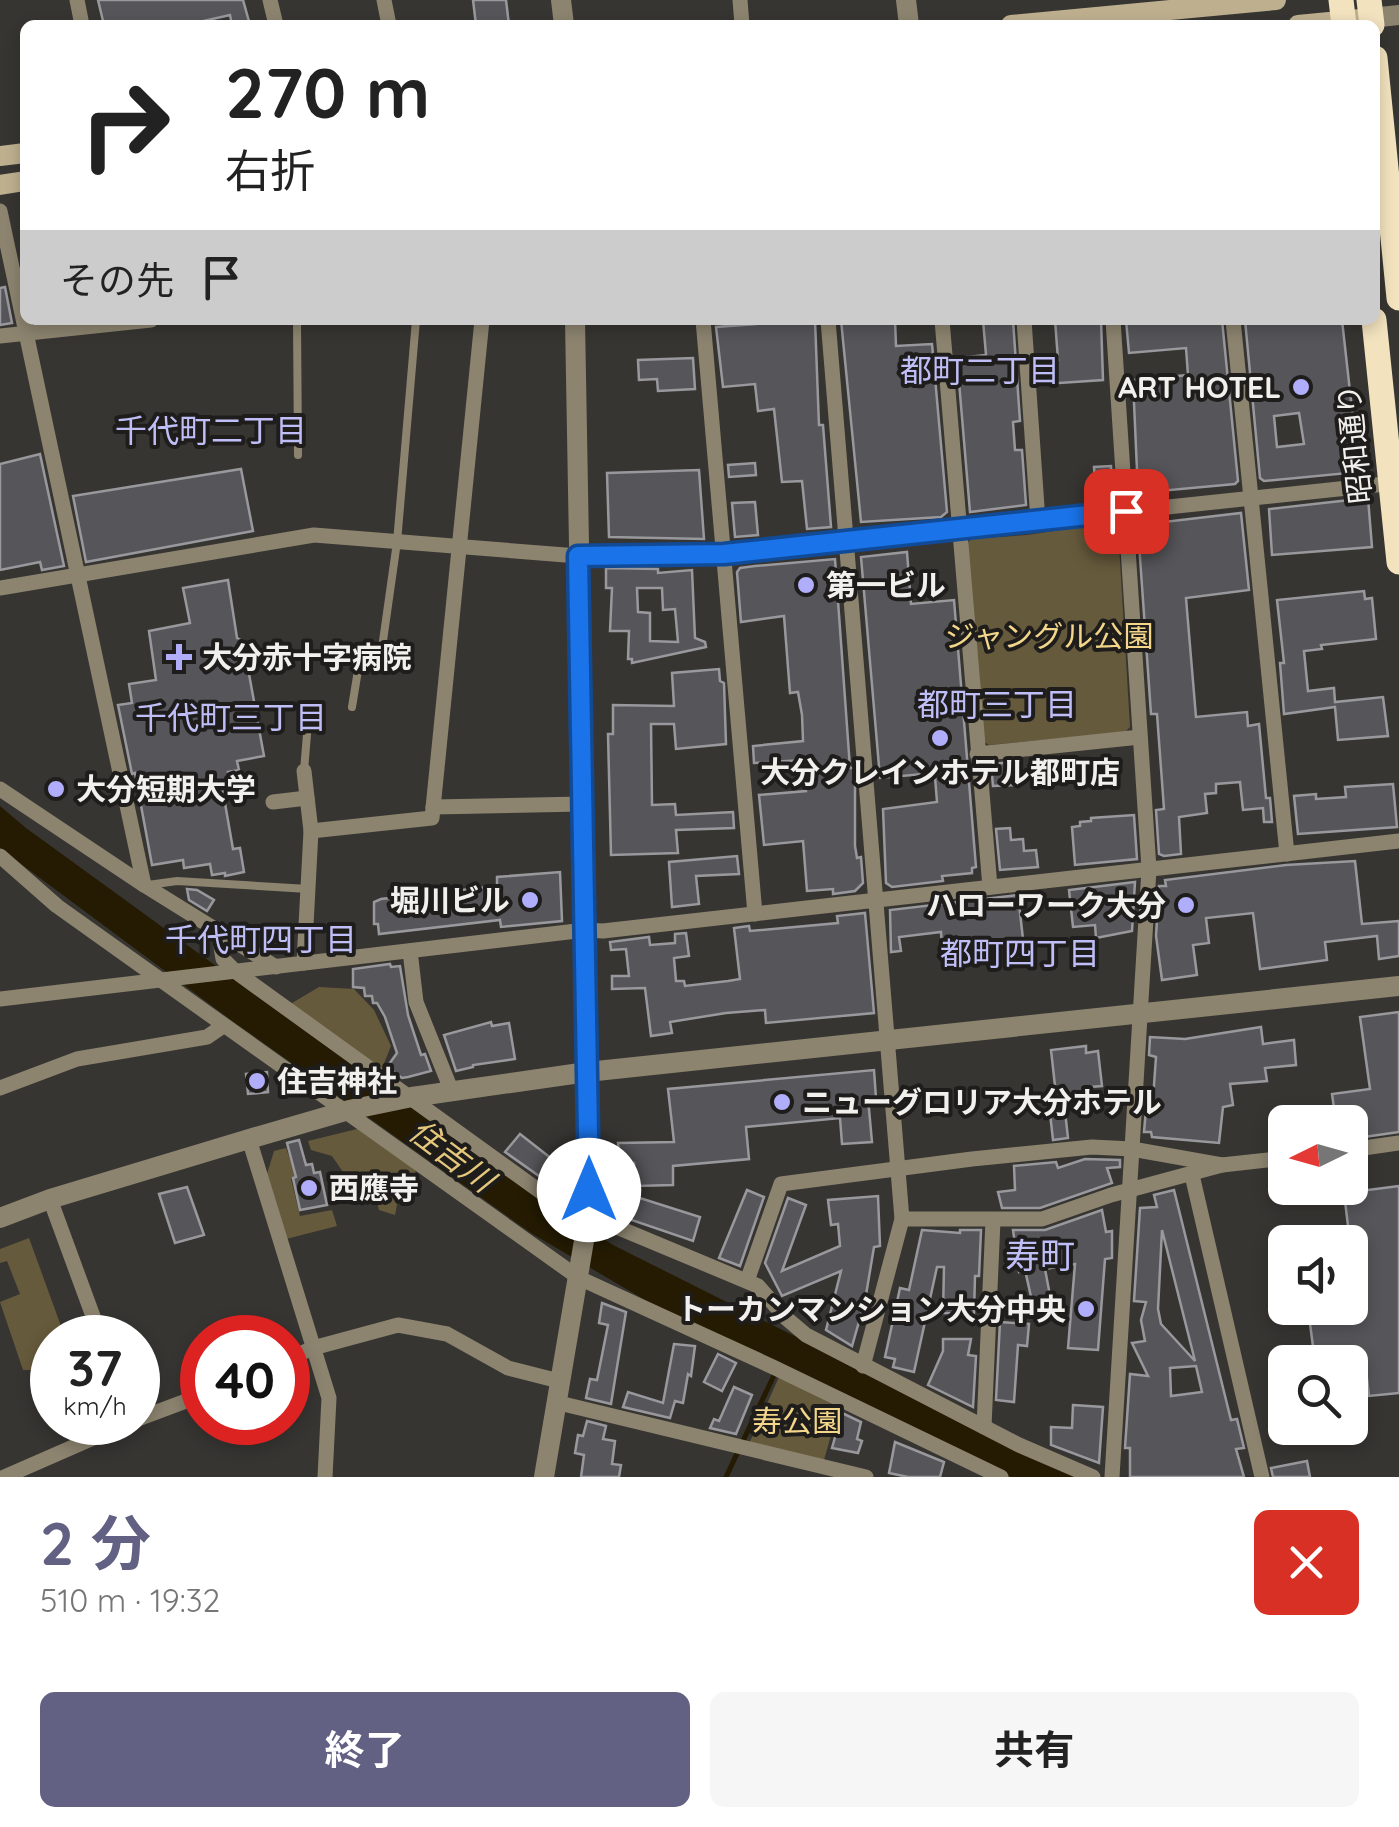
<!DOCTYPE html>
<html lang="ja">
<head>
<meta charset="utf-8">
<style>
  body { margin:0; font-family:Quicksand,"Noto Sans JP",sans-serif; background:#f6f6f6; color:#222; height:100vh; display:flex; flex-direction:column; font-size:38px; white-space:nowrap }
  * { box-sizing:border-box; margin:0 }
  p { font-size:32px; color:#767676 }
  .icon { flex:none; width:55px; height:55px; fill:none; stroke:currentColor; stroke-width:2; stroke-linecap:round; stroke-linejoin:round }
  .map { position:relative; height:1477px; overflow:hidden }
  .details { display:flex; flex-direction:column; background:#fff; flex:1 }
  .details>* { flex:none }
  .guide { position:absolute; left:20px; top:20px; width:1360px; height:305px; border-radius:15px; box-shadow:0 5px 15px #0003; background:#fff; color:#222; overflow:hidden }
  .needle { width:65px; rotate:265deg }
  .tools { position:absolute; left:1268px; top:1105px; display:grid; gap:20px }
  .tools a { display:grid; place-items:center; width:100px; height:100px; border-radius:15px; background:#fff; box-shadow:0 5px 15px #0003; font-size:50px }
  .speed { position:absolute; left:30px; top:1315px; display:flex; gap:20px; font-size:50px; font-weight:700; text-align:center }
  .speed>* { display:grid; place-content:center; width:130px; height:130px; border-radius:50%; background:#fff; box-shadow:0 5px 15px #0003; line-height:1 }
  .speed small { font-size:25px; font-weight:400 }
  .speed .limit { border:15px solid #d22; background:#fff; color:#111 }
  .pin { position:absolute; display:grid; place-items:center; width:85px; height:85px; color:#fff; margin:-42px; border-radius:20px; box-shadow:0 5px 15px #0006 }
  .me { position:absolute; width:110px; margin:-55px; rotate:0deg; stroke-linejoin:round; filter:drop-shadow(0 0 8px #0008) }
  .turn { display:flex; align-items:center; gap:35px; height:210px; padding:0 40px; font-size:45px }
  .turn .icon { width:130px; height:130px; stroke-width:2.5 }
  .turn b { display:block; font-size:70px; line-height:85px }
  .then { display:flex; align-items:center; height:95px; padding:0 40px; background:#0003; gap:20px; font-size:38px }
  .round { display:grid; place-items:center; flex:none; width:105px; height:105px; border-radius:15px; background:#f6f6f6 }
  .head { display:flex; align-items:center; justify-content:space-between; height:170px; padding:0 40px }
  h1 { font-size:60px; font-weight:700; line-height:75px; color:#626183 }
  .button { display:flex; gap:20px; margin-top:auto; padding:20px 40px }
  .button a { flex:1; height:115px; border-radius:15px; background:#626183; color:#fff; font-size:40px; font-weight:700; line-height:115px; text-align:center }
  .button a+a { background:#f6f6f6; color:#222 }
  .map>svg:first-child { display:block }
  .green { fill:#665a3c }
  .water { fill:#241b02 }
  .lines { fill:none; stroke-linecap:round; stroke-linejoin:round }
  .stream { stroke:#241b02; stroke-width:5 }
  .building { fill:#56565a; stroke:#99999d; stroke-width:2.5; fill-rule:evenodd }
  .service { stroke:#8c846f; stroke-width:8 }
  .minor { stroke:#8c846f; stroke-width:15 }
  .tertiary { stroke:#8c846f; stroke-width:20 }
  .secondary { stroke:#beb08f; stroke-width:20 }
  .trunk { stroke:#f2e2be; stroke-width:25 }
  .route-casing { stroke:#114b97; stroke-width:25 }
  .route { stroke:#1a73e8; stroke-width:18 }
  .poi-dot { fill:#b0aefa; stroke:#1e1d1b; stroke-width:4 }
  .labels { text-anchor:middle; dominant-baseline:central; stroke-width:8; stroke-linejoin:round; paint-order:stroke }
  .poi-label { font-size:30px; font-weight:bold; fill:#f1f0ed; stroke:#1e1d1b; text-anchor:start }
  .street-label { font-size:30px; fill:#f1f0ed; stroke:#1e1d1b }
  .park-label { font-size:30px; fill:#f4d68a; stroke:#1e1d1b }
  .neighbourhood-label { font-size:32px; fill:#bfbef7; stroke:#1e1d1b }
  .water-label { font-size:32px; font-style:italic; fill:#e5c87c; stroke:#1e1d1b }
  .quarter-label { font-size:35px; fill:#bfbef7; stroke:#1e1d1b }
</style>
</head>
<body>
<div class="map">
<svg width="1399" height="1477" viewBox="0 0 1399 1477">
  <rect width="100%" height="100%" fill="#373532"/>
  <g class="green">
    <polygon points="1108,523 1118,528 1130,727 1125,732 989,745 983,741 967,544 971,539 1027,535"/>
    <polygon points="319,987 354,989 374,1010 391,1046 381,1071 287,1006"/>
    <polygon points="361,1128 414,1167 417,1177 401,1184 395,1215 379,1210 371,1176 345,1175 332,1156 311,1150 308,1141"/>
    <polygon points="286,1148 296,1176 291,1179 300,1216 332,1210 337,1226 286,1239 264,1184 274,1151"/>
    <polygon points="29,1238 65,1337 52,1338 52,1369 49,1370 23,1370 0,1302 20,1294 7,1261 0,1263 0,1249"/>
    <polygon points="779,1377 840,1404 824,1460 748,1446"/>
  </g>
  <polygon class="water" points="0,806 26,828 497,1170 613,1245 1076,1477 1011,1477 645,1300 531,1233 231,1020 5,852 0,848"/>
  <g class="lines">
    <polyline class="stream" points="726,1477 776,1371"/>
  </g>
  <g class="building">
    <polygon points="98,0 243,0 250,25 232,25 230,15 186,25 104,25"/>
    <polygon points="473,0 506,0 509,25 476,25"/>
    <polygon points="5,287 12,323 0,325 0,288"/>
    <polygon points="756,320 815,320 819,425 823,425 831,527 807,529 802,481 782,482 774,409 758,411 755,384 723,387 716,327 756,324"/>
    <polygon points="841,320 895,320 896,346 932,344 947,512 941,517 861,522"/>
    <polygon points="983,320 1013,320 1020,421 1013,422 1015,450 1022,450 1026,505 970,512 957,358 986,355"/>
    <polygon points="1055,320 1101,320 1103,380 1045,384 1043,361 1058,360"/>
    <polygon points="1126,320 1222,320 1238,481 1235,484 1138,493 1133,380 1188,375 1186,348 1129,353"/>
    <path d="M1245,320H1342L1359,472L1264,481L1260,478ZM1299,413L1304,444L1277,447L1274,416Z"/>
    <polygon points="693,358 695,389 658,391 657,379 639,380 638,360"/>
    <polygon points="40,454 64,566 42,570 40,562 0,570 0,464"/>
    <polygon points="755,463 756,475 729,477 728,465"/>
    <polygon points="1111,466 1112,492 1110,496 1096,497 1094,467"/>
    <polygon points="241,469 253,531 86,562 73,496"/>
    <polygon points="699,470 704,539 609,537 607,473"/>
    <polygon points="1368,498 1372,547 1272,555 1269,509"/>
    <polygon points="755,502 758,535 735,537 732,503"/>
    <polygon points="1241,513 1249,590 1186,598 1196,717 1247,712 1248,726 1259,724 1266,798 1270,798 1272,822 1264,822 1263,808 1243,810 1240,782 1216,784 1216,793 1205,794 1207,813 1179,817 1181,854 1164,856 1159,854 1156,810 1164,809 1157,714 1151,714 1138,529 1156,527 1155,523"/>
    <polygon points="907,552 911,604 954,600 976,867 972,868 972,873 942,876 943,881 892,887 886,883 883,809 937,802 935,777 934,773 880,778 861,557"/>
    <polygon points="835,559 850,768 854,768 855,780 855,846 857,858 861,857 863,883 855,891 833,894 833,889 807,891 803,841 764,845 759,795 806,791 804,762 803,760 754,763 753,746 803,741 802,715 798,692 790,693 784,616 741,622 737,572 740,568 755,566"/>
    <path d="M606,568L658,569V573L692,570L695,638L705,642L706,647L632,663V659H628L629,631H610L612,588H606ZM637,588H662L663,610L675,609L678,642L650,641V613L638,612Z"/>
    <polygon points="228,580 237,638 243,641 264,756 237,761 239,770 228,772 231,790 223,792 233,849 240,848 244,872 225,876 225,873 212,875 210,864 184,868 183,860 152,865 135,773 132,774 118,705 132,703 129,684 156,680 149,631 190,623 183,588"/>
    <polygon points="1364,591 1365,599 1372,598 1376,639 1321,645 1322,649 1304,651 1308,691 1334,688 1335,702 1383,697 1388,736 1338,740 1335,707 1284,714 1280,663 1284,663 1277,600"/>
    <polygon points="719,669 720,681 724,683 726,744 676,749 674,724 651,724 652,805 675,804 676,815 733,812 734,828 676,830 678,853 611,855 608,734 613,734 613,705 674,706 672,673"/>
    <polygon points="1013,762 1016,785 993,786 991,764"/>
    <polygon points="1393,784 1397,827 1298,834 1294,796 1316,794 1316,799 1346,797 1345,787"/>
    <polygon points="1134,815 1137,859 1075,865 1072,827 1080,826 1080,822 1091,821 1091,818"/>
    <polygon points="1010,828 1011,840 1023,839 1024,851 1036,850 1038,867 1000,870 996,829"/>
    <polygon points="737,856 739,874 696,876 699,904 672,907 669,862"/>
    <polygon points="1355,861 1362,924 1399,921 1399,956 1379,959 1377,936 1325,942 1327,960 1260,969 1253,913 1206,918 1209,943 1193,945 1197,975 1162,980 1156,936 1159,886 1166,886 1165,880 1286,865"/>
    <polygon points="560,872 562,921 501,927 500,920 379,934 378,924 374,924 374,902 381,899 497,886 497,877"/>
    <polygon points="1135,882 1132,931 1096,938 1095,925 1073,927 1069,890"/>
    <polygon points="187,889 197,890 214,900 207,911 189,900"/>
    <polygon points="1018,895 1023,939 942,947 941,932 899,937 901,951 891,952 890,910"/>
    <polygon points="865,913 874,1013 766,1023 765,1010 726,1013 670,1022 672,1033 651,1036 645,988 612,989 612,976 629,976 626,949 611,950 610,942 649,937 650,945 675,943 675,934 686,933 689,956 674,958 676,981 684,981 685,986 728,981 740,979 734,928 749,926 750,931 838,923 837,916"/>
    <polygon points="390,964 391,967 400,966 408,1015 421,1055 425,1054 431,1071 408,1077 402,1078 387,1067 397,1053 385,1017 377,1003 373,1003 372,996 365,996 364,988 353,987 353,969"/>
    <polygon points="1399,1012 1399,1132 1350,1139 1350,1122 1336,1122 1332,1094 1370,1089 1360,1017"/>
    <polygon points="491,1022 492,1026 509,1023 515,1059 473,1065 473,1067 456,1071 444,1035"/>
    <polygon points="1261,1027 1263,1044 1294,1040 1296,1065 1265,1068 1267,1081 1230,1084 1233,1105 1223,1107 1219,1143 1152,1137 1151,1132 1144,1132 1147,1098 1153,1099 1156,1057 1149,1055 1150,1037 1185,1039"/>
    <polygon points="1086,1046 1086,1053 1098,1051 1102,1086 1089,1087 1091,1092 1056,1095 1051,1050"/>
    <polygon points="874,1070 876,1098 868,1098 872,1142 842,1144 840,1118 746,1127 749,1159 673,1166 673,1185 635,1186 634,1163 619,1163 618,1143 674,1142 668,1089"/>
    <polygon points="267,1072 268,1092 248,1094 246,1074"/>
    <polygon points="1064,1102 1068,1138 1053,1140 1049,1104"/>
    <polygon points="520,1134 552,1159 539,1176 505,1152"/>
    <polygon points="299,1140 306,1165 312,1164 314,1173 320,1172 327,1205 300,1210 293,1178 296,1177 287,1143"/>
    <polygon points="1085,1159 1120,1160 1120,1167 1107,1168 1112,1183 1040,1208 1002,1208 998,1192 1015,1190 1014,1166 1056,1162 1058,1168"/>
    <polygon points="1399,1186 1399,1393 1369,1396 1366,1370 1350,1372 1350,1362 1315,1362 1308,1308 1350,1308 1350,1242 1344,1193"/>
    <polygon points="187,1187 204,1235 175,1243 159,1194"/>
    <polygon points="747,1190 764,1197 740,1266 719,1258"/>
    <path d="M1174,1190L1231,1420L1237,1419L1244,1448L1236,1449L1244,1477H1130V1448H1125L1130,1374L1148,1376L1132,1343L1145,1341L1141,1320L1146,1302L1134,1301L1140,1208L1157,1207L1154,1195ZM1162,1230L1195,1361L1161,1324L1158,1309ZM1196,1366L1202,1392L1171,1396L1170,1368Z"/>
    <polygon points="624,1193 700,1217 693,1241 617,1215"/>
    <polygon points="878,1196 880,1246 874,1247 865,1301 852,1346 826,1330 841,1271 782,1296 765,1263 788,1198 806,1205 782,1271 840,1246 838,1224 831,1225 828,1200"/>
    <polygon points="1102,1210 1106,1232 1112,1231 1112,1258 1105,1259 1098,1350 1068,1348 1075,1264 1045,1269 1052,1306 1034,1310 1025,1270 1019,1272 1013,1230 1045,1230"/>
    <polygon points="922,1230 960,1233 960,1230 981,1230 979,1276 975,1276 974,1314 943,1313 944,1267 937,1267 914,1372 893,1367 895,1359 885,1357 900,1288 909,1290"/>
    <polygon points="602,1303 626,1312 611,1404 586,1398 590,1379 597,1380 608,1325 599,1323"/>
    <polygon points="1000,1322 1029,1324 1027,1346 1018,1345 1014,1402 996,1400"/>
    <polygon points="943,1339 971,1339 968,1355 976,1356 973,1407 928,1385 943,1351"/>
    <polygon points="674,1344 695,1346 691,1376 688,1374 683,1403 675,1401 670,1418 623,1407 628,1392 663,1403"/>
    <polygon points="718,1354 736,1363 722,1391 704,1382"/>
    <polygon points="734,1387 752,1395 736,1434 710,1428 714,1419 719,1421"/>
    <polygon points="1073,1405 1103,1407 1099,1463 1051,1445 1051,1427 1072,1428"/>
    <polygon points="842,1413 861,1422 857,1439 862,1441 858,1453 832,1448"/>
    <polygon points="587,1421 606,1426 603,1439 615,1441 612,1464 621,1465 619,1477 581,1477 584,1455 575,1453 578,1435 583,1436"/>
    <polygon points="895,1442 944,1462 940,1477 908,1477 889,1473"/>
    <polygon points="1307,1461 1310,1477 1273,1477 1271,1468"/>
  </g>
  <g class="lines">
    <g class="service">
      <polyline points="297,320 298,455"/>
      <polyline points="352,707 360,658 380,662 397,542 416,320"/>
      <polyline points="304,771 308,722"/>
      <polyline points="148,885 177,881 308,889"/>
    </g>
    <g class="minor">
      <polyline points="77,0 82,25"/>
      <polyline points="270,0 276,25"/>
      <polyline points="384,0 389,25"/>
      <polyline points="740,0 742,25"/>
      <polyline points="0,211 144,885"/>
      <polyline points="703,320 755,914"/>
      <polyline points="828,320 902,1219 863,1366"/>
      <polyline points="942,320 990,887"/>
      <polyline points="1024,320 1038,521"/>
      <polyline points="1233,320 1287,854"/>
      <polyline points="0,336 151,320"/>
      <polyline points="0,588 314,535 578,556 723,554 1395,483"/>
      <polyline points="977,754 1140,737"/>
      <polyline points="304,771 311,831 304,963"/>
      <polyline points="0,789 144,885 276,967"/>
      <polyline points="273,802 307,798"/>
      <polyline points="433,807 583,804"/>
      <polyline points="311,831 432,818 482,320"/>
      <polyline points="0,856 57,906 579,1278 773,1367 1001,1477"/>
      <polyline points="218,929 223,959 236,972 552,1200 758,1286 786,1318 806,1335 1019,1445 1093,1477"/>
      <polyline points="410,951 416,1002 452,1092"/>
      <polyline points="0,999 585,930 603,931 1399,841"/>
      <polyline points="0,1088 77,1059 207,1037 223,1026"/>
      <polyline points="249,1139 329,1398 325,1477"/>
      <polyline points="1350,1150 1399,1143"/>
      <polyline points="1192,1175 1262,1477"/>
      <polyline points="50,1199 101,1338"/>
      <polyline points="902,1219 1042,1219 1111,1195 1222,1165 1285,1158"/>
      <polyline points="747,1281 781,1184 972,1159 1092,1147 1132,1149 1222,1165"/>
      <polyline points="288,1359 313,1348 398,1325 447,1334 508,1368 559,1381"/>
      <polyline points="555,1402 866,1477"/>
      <polyline points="138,1419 202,1395"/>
      <polyline points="984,1427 993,1220"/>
      <polyline points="4,1477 130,1422"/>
      <polyline points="1112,1477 1149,869 1113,320"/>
    </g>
    <g class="tertiary">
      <polyline points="561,0 564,25"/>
      <polyline points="906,0 909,25"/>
      <polyline points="1371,18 1399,15"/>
      <polyline points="0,1218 50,1199 249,1139 349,1110 412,1097 587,1072 1399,986"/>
      <polyline points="544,1477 588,1217 590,1165 575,320"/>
    </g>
    <g class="secondary">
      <polyline points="1011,25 1276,0"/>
      <polyline points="1298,25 1371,18"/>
      <polyline points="0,156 25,153"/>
      <polyline points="0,185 25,181"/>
    </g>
    <g class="trunk">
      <polyline points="1341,0 1344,25"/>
      <polyline points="1369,0 1372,25"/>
      <polyline points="1375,58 1399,298"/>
      <polyline points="1374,320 1399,562"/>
    </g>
  </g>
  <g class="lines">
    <g class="route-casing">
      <polyline id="route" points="589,1190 578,556 724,554 1126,511"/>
    </g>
    <use href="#route" class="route"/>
  </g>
  <g class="poi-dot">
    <circle cx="1301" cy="387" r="10"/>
    <circle cx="806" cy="585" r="10"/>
    <path d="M174 642h10v10h10v10h-10v10h-10v-10h-10v-10h10z"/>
    <circle cx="940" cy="738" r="10"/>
    <circle cx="56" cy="789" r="10"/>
    <circle cx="530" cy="900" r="10"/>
    <circle cx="1186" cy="905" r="10"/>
    <circle cx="257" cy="1081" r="10"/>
    <circle cx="782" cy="1102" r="10"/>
    <circle cx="309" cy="1188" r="10"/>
    <circle cx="1086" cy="1309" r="10"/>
  </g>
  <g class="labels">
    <g class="poi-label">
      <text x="1281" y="387" text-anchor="end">ART HOTEL</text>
      <text x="826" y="585">第一ビル</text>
      <text x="202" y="657">大分赤十字病院</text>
      <text x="940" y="772" text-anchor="middle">大分クレインホテル都町店</text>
      <text x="76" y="789">大分短期大学</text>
      <text x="510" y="900" text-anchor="end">堀川ビル</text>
      <text x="1166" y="905" text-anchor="end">ハローワーク大分</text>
      <text x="277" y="1081">住吉神社</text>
      <text x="802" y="1102">ニューグロリア大分ホテル</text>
      <text x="329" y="1188">西應寺</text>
      <text x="1066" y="1309" text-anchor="end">トーカンマンション大分中央</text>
    </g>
    <g class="street-label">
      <text transform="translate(1354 444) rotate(-96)">昭和通り</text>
    </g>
    <g class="park-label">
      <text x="1049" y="636">ジャングル公園</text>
      <text x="797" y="1421">寿公園</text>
    </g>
    <g class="neighbourhood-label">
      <text x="980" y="370">都町二丁目</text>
      <text x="211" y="430">千代町二丁目</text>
      <text x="997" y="704">都町三丁目</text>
      <text x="231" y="717">千代町三丁目</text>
      <text x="261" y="939">千代町四丁目</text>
      <text x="1020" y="953">都町四丁目</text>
    </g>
    <g class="water-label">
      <text transform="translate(452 1155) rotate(37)">住吉川</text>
    </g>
    <g class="quarter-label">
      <text x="1040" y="1255">寿町</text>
    </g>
  </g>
</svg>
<div class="tools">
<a><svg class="needle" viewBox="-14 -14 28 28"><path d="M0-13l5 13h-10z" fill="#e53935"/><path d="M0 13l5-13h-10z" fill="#767676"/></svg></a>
<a><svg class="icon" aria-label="sound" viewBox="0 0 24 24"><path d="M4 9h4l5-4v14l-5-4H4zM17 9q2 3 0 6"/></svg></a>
<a><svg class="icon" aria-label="search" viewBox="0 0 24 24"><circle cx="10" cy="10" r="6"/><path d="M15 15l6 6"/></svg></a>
</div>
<div class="speed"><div>37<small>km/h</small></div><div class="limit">40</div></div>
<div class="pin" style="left:1126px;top:511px;background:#d93025"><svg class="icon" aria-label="arrive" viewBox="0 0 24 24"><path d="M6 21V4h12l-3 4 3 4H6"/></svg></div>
<svg class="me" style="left:589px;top:1190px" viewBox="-20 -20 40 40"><circle r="19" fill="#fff"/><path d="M0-13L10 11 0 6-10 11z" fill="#1a73e8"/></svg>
<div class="guide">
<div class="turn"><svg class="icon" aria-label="right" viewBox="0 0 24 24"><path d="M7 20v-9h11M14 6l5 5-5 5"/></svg><div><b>270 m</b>右折</div></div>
<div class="then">その先<svg class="icon" aria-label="arrive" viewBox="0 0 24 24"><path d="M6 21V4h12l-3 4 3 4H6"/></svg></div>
</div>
</div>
<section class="details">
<div class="head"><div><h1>2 分</h1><p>510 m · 19:32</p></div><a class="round" style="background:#d93025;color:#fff"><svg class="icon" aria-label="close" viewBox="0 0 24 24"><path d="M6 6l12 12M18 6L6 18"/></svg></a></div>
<div class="button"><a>終了</a><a>共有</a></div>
</section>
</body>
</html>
